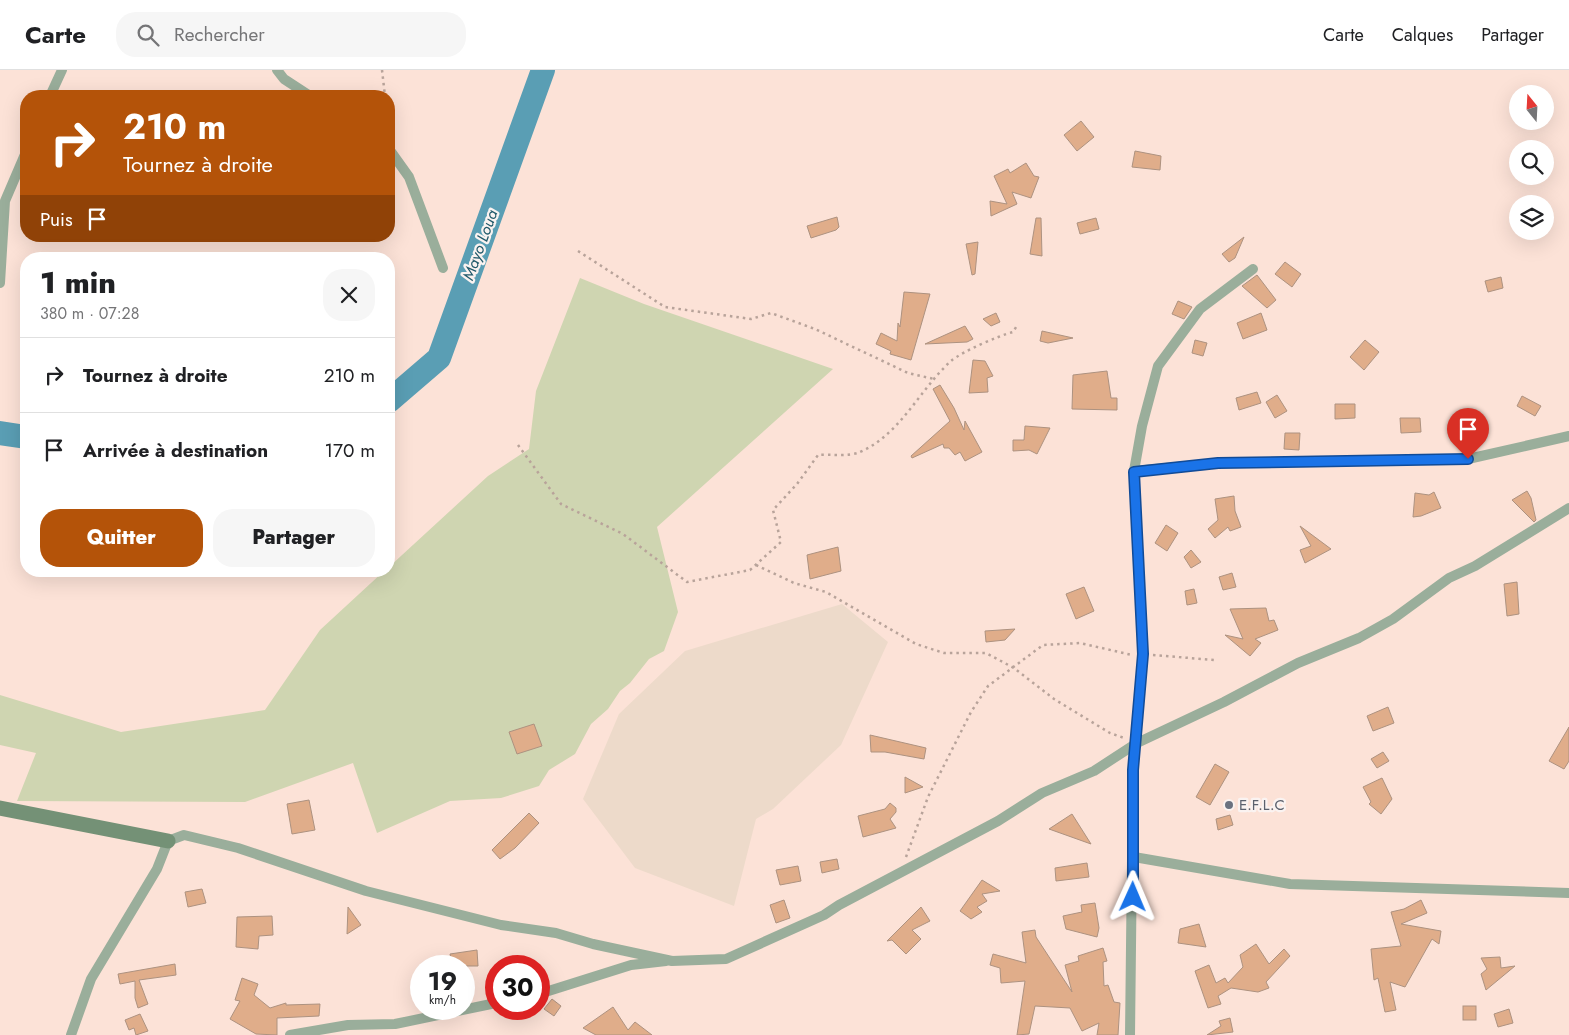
<!DOCTYPE html>
<html lang="fr">
<head>
<meta charset="utf-8">
<style>
  body { margin:0; font-family:Jost,sans-serif; background:#f6f6f6; color:#202124; height:100vh; display:flex; flex-direction:column; font-size:19px; white-space:nowrap }
  * { box-sizing:border-box; margin:0 }
  p { font-size:16px; color:#757577 }
  .icon { flex:none; width:28px; height:28px; fill:none; stroke:currentColor; stroke-width:2; stroke-linecap:round; stroke-linejoin:round }
  .map { position:relative; flex:1; overflow:hidden }
  .sheet { position:absolute; left:20px; top:182px; width:375px; height:325px; display:flex; flex-direction:column; background:#fff; border-radius:20px; box-shadow:0 5px 20px #0002 }
  .sheet>* { flex:none }
  .hud { position:absolute; left:20px; top:20px; width:375px; height:152px; border-radius:20px; box-shadow:0 5px 20px #0002; background:#b45309; color:#fff; overflow:hidden }
  .needle { width:32px; rotate:342deg }
  .buttons { position:absolute; left:1509px; top:15px; display:grid; gap:10px }
  .buttons a { display:grid; place-items:center; width:45px; height:45px; border-radius:50%; background:#fff; box-shadow:0 5px 20px #0002; font-size:25px }
  .speed { position:absolute; left:410px; top:885px; display:flex; gap:10px; font-size:25px; font-weight:700; text-align:center }
  .speed>* { display:grid; place-content:center; width:65px; height:65px; border-radius:50%; background:#fff; box-shadow:0 5px 20px #0002; line-height:1 }
  .speed small { font-size:12px; font-weight:400 }
  .speed .limit { border:8px solid #d22; background:#fff; color:#111 }
  .pin { position:absolute; display:grid; place-items:center; width:42px; height:42px; color:#fff; margin:-51px -21px; border-radius:50% 50% 50% 0; rotate:-45deg; box-shadow:0 0 5px #0007 }
  .pin .icon { rotate:45deg }
  .me { position:absolute; width:55px; margin:-28px; rotate:1deg; stroke-linejoin:round; filter:drop-shadow(0 0 4px #0008) }
  .turn { display:flex; align-items:center; gap:18px; height:105px; padding:0 20px; font-size:22px }
  .turn .icon { width:65px; height:65px; stroke-width:2.5 }
  .turn b { display:block; font-size:35px; line-height:42px }
  .then { display:flex; align-items:center; height:48px; padding:0 20px; background:#0003; gap:10px; font-size:19px }
  .round { display:grid; place-items:center; flex:none; width:52px; height:52px; border-radius:20px; background:#f6f6f6 }
  .overview { display:flex; align-items:center; justify-content:space-between; height:85px; padding:0 20px }
  h1 { font-size:30px; font-weight:800; line-height:38px }
  .button { display:flex; gap:10px; margin-top:auto; padding:10px 20px }
  .button a { flex:1; height:58px; border-radius:20px; background:#b45309; color:#fff; font-size:20px; font-weight:800; line-height:58px; text-align:center }
  .button a+a { background:#f6f6f6; color:#202124 }
  ul { padding:0; list-style:none }
  li { display:flex; align-items:center; gap:15px; height:75px; padding:0 20px; border-top:1px solid #e0e0e0 }
  li div { flex:1 }
  li b { display:block; font-size:19px }
  li em { font-style:normal }
  header { display:flex; align-items:center; gap:30px; box-sizing:border-box; height:70px; padding:0 25px; background:#fff; border-bottom:1px solid #e0e0e0 }
  header strong { font-size:24px }
  nav { display:flex; gap:28px; margin-inline-start:auto; font-size:18px }
  .search { width:350px; height:45px; background:#f6f6f6; display:flex; align-items:center; gap:12px; box-sizing:border-box; padding:0 18px; border-radius:20px; color:#757577; font-size:19px }
  .map>svg:first-child { display:block }
  .commercial { fill:#eddaca }
  .green { fill:#cfd5b1 }
  .lines { fill:none; stroke-linecap:round; stroke-linejoin:round }
  .river { stroke:#5a9eb4; stroke-width:24 }
  .building { fill:#e0ad8a; stroke:#ad9280 }
  .path { stroke:#b8a39a; stroke-width:2.5; stroke-dasharray:2.5 4; stroke-linecap:butt }
  .minor { stroke:#9aae9b; stroke-width:10 }
  .secondary { stroke:#749176; stroke-width:15 }
  .route-casing { stroke:#114b97; stroke-width:12 }
  .route { stroke:#1a73e8; stroke-width:9 }
  .worship-dot { fill:#6b7280; stroke:#faf3f1; stroke-width:2 }
  .labels { text-anchor:middle; dominant-baseline:central; stroke-width:4.5; stroke-linejoin:round; paint-order:stroke }
  .worship-label { font-size:15px; fill:#5b616d; stroke:#faf3f1; text-anchor:start }
  .water-label { font-size:16px; font-style:italic; fill:#225a6b; stroke:#faf3f1 }
</style>
</head>
<body>
<header>
<strong>Carte</strong>
<div class="search"><svg class="icon" aria-label="search" viewBox="0 0 24 24"><circle cx="10" cy="10" r="6"/><path d="M15 15l6 6"/></svg>Rechercher</div>
<nav><a>Carte</a><a>Calques</a><a>Partager</a></nav>
</header>
<div class="map">
<svg width="1569" height="965" viewBox="0 0 1569 965">
  <rect width="100%" height="100%" fill="#fce2d7"/>
  <polygon class="commercial" points="842,534 888,572 841,675 773,739 756,749 734,836 635,798 583,729 619,644 685,581"/>
  <polygon class="green" points="580,208 644,234 833,299 657,457 678,542 664,581 649,589 630,613 620,621 608,639 591,654 575,684 549,700 539,716 501,728 450,731 377,763 353,693 245,732 17,731 36,683 0,675 0,625 121,662 265,640 320,560 384,501 389,501 389,497 488,406 529,379 536,321"/>
  <g class="lines">
    <g class="river">
      <polyline points="389,331 439,288 543,0"/>
      <polyline points="0,363 26,367"/>
    </g>
  </g>
  <g class="building">
    <polygon points="1081,51 1094,67 1077,81 1064,65"/>
    <polygon points="1135,81 1161,86 1160,100 1132,97"/>
    <polygon points="1026,93 1034,106 1039,107 1031,128 1012,122 1017,134 991,146 990,131 1007,134 994,106 1008,99 1010,103"/>
    <polygon points="837,147 839,157 836,160 811,168 807,156"/>
    <polygon points="1036,148 1041,148 1042,186 1030,184"/>
    <polygon points="1096,148 1099,159 1080,164 1077,153"/>
    <polygon points="1244,167 1235,188 1229,192 1222,184"/>
    <polygon points="978,172 975,204 972,205 966,174"/>
    <polygon points="1285,192 1301,204 1292,217 1275,204"/>
    <polygon points="1257,205 1276,230 1267,238 1242,216"/>
    <polygon points="1501,207 1503,218 1488,222 1485,211"/>
    <polygon points="904,222 930,224 911,290 890,284 891,281 876,274 881,263 897,271 898,253 900,257"/>
    <polygon points="1178,231 1192,237 1184,249 1172,244"/>
    <polygon points="996,243 1000,252 991,256 983,249"/>
    <polygon points="1261,243 1267,260 1243,269 1237,253"/>
    <polygon points="965,256 973,269 967,272 925,274"/>
    <polygon points="1042,261 1073,268 1048,273 1040,271"/>
    <polygon points="1195,270 1207,273 1203,286 1192,283"/>
    <polygon points="1365,270 1379,282 1364,300 1350,287"/>
    <polygon points="973,290 985,291 993,306 987,308 988,322 969,323"/>
    <polygon points="1107,301 1111,328 1117,328 1117,340 1072,339 1073,305"/>
    <polygon points="940,315 954,338 964,360 965,351 982,382 965,391 960,382 955,385 949,378 944,378 943,374 912,388 911,386 950,351 933,319"/>
    <polygon points="1257,322 1261,333 1239,340 1236,328"/>
    <polygon points="1277,325 1287,341 1275,348 1266,332"/>
    <polygon points="1522,326 1541,336 1535,346 1517,336"/>
    <polygon points="1335,334 1355,334 1355,348 1335,349"/>
    <polygon points="1400,348 1420,348 1421,362 1401,363"/>
    <polygon points="1025,356 1050,358 1037,384 1029,380 1013,381 1013,370 1024,370"/>
    <polygon points="1285,363 1300,363 1299,380 1284,379"/>
    <polygon points="1527,421 1531,428 1536,450 1534,452 1512,430"/>
    <polygon points="1434,422 1441,438 1421,446 1413,447 1415,423 1429,425"/>
    <polygon points="1234,426 1235,441 1241,457 1230,461 1228,457 1215,468 1208,459 1218,450 1215,429"/>
    <polygon points="1166,455 1178,463 1167,481 1155,473"/>
    <polygon points="1300,456 1331,479 1305,493 1300,480 1311,476"/>
    <polygon points="838,477 841,501 810,509 807,485"/>
    <polygon points="1191,480 1201,492 1191,498 1184,487"/>
    <polygon points="1232,503 1236,517 1223,520 1219,507"/>
    <polygon points="1517,512 1519,544 1507,546 1504,514"/>
    <polygon points="1084,517 1094,541 1076,549 1066,524"/>
    <polygon points="1194,519 1197,533 1187,535 1185,521"/>
    <polygon points="1266,538 1269,551 1274,550 1278,560 1255,569 1261,573 1250,586 1225,565 1243,569 1230,539"/>
    <polygon points="1015,559 1005,570 986,572 985,561"/>
    <polygon points="1388,637 1394,653 1373,661 1367,646"/>
    <polygon points="534,654 542,676 517,684 509,662"/>
    <polygon points="1569,657 1569,691 1564,699 1549,691"/>
    <polygon points="870,665 926,678 924,689 885,682 871,682"/>
    <polygon points="1383,682 1389,691 1377,698 1371,689"/>
    <polygon points="1215,694 1229,702 1210,735 1196,727"/>
    <polygon points="905,707 923,717 905,723"/>
    <polygon points="1382,708 1392,729 1381,744 1369,734 1371,732 1363,717"/>
    <polygon points="309,730 315,760 292,764 287,734"/>
    <polygon points="890,733 896,738 896,742 890,749 896,758 863,767 858,746 885,739"/>
    <polygon points="529,743 539,753 515,778 500,789 492,780"/>
    <polygon points="1072,744 1091,774 1049,759"/>
    <polygon points="1230,745 1233,755 1218,760 1216,749"/>
    <polygon points="837,789 839,799 822,803 820,792"/>
    <polygon points="1087,793 1089,807 1056,811 1055,798"/>
    <polygon points="798,796 801,811 780,815 776,800"/>
    <polygon points="982,810 1000,821 982,824 987,831 977,837 982,842 971,849 960,841"/>
    <polygon points="202,819 206,833 188,837 185,822"/>
    <polygon points="784,830 790,848 776,853 770,835"/>
    <polygon points="1421,830 1427,843 1401,854 1441,861 1439,874 1432,869 1405,917 1390,912 1396,940 1385,942 1378,908 1374,910 1371,879 1401,876 1391,842 1404,839"/>
    <polygon points="1095,833 1099,858 1097,867 1066,859 1063,846 1082,842 1081,835"/>
    <polygon points="348,837 361,855 347,864"/>
    <polygon points="921,837 930,851 912,860 921,869 906,884 892,870 887,871"/>
    <polygon points="272,846 273,865 259,866 258,879 236,877 237,847"/>
    <polygon points="1199,854 1206,877 1178,873 1180,859"/>
    <polygon points="1035,860 1036,867 1072,922 1065,895 1079,891 1078,886 1103,878 1107,891 1103,892 1104,916 1108,915 1114,932 1120,933 1118,965 1097,965 1099,953 1082,961 1070,938 1035,936 1029,964 1017,965 1025,911 1001,913 1000,898 990,895 993,884 1026,893 1022,862"/>
    <polygon points="1256,874 1269,894 1284,879 1290,886 1266,912 1269,918 1258,922 1231,918 1218,926 1221,934 1208,938 1195,901 1209,895 1216,913 1225,908 1228,913 1243,897 1240,885"/>
    <polygon points="477,880 478,896 461,896 460,893 452,894 450,884"/>
    <polygon points="1500,887 1501,898 1515,896 1486,920 1481,904 1487,899 1481,888"/>
    <polygon points="175,894 176,905 139,910 148,934 138,938 135,928 135,911 120,914 118,904"/>
    <polygon points="242,908 258,914 254,925 270,938 286,933 286,935 320,934 319,946 277,948 277,965 256,964 230,949 240,931 235,930"/>
    <polygon points="552,929 561,936 554,946 544,939"/>
    <rect x="1463" y="936" width="13" height="14"/>
    <polygon points="613,937 628,960 635,952 652,965 596,965 583,958"/>
    <polygon points="1509,939 1513,953 1498,957 1494,944"/>
    <polygon points="140,944 148,961 136,965 134,958 129,960 125,950"/>
    <polygon points="1230,948 1233,962 1207,965 1221,956 1219,951"/>
  </g>
  <g class="lines">
    <g class="path">
      <polyline points="382,0 385,26"/>
      <polyline points="578,181 665,237 751,249 771,243 815,259 908,303 934,309"/>
      <path d="M518,375L561,434L623,464L687,512L750,500L781,472L773,440L797,414L818,385C830,384 849,387 860,382C901,364 919,320 951,291C963,281 998,266 1013,262L1018,254"/>
      <polyline points="756,495 794,513 826,522 916,574 944,583 986,583 1014,598 1054,629 1110,663 1124,668"/>
      <polyline points="1153,585 1214,590"/>
      <polyline points="906,787 928,727 971,642 988,616 1043,575 1080,573 1132,585"/>
    </g>
    <g class="minor">
      <polyline points="277,0 284,9 310,26"/>
      <polyline points="50,26 62,0"/>
      <polyline points="389,79 409,107 443,198"/>
      <polyline points="0,213 5,131 26,82"/>
      <polyline points="1134,401 1218,393 1468,389 1569,366"/>
      <polyline points="1134,787 1290,814 1569,823"/>
      <polyline points="539,924 631,895 666,891"/>
      <polyline points="71,965 91,909 157,799 168,771 184,765 238,778 366,821 501,855 556,863 593,874 672,891 726,889 824,845 839,835 998,751 1042,723 1094,701 1137,673 1224,632 1298,593 1359,568 1393,549 1449,508 1475,496 1569,438"/>
      <polyline points="290,965 348,955 395,954 496,933"/>
      <polyline points="1130,965 1133,700 1143,584 1134,401 1142,356 1158,296 1200,239 1253,199"/>
    </g>
    <polyline class="secondary" points="0,738 168,771"/>
  </g>
  <g class="lines">
    <g class="route-casing">
      <polyline id="route" points="1133,827 1133,700 1143,584 1134,402 1218,393 1468,389"/>
    </g>
    <use href="#route" class="route"/>
  </g>
  <circle class="worship-dot" cx="1229" cy="735" r="5"/>
  <g class="labels">
    <g class="worship-label">
      <text x="1239" y="735">E.F.L.C</text>
    </g>
    <g class="water-label">
      <text transform="translate(480 175) rotate(-70)">Mayo Loua</text>
    </g>
  </g>
</svg>
<div class="buttons">
<a><svg class="needle" viewBox="-14 -14 28 28"><path d="M0-13l5 13h-10z" fill="#e53935"/><path d="M0 13l5-13h-10z" fill="#757577"/></svg></a>
<a><svg class="icon" aria-label="search" viewBox="0 0 24 24"><circle cx="10" cy="10" r="6"/><path d="M15 15l6 6"/></svg></a>
<a><svg class="icon" aria-label="layers" viewBox="0 0 24 24"><path d="M12 4l9 5-9 5-9-5zM3 14l9 5 9-5"/></svg></a>
</div>
<div class="speed"><div>19<small>km/h</small></div><div class="limit">30</div></div>
<div class="pin" style="left:1468px;top:389px;background:#d93025"><svg class="icon" aria-label="arrive" viewBox="0 0 24 24"><path d="M6 21V4h12l-3 4 3 4H6"/></svg></div>
<svg class="me" style="left:1133px;top:827px" viewBox="-20 -20 40 40"><path d="M0-17L14 15 0 8-14 15z" fill="#1a73e8" stroke="#fff" stroke-width="4"/></svg>
<div class="hud">
<div class="turn"><svg class="icon" aria-label="right" viewBox="0 0 24 24"><path d="M7 20v-9h11M14 6l5 5-5 5"/></svg><div><b>210 m</b>Tournez à droite</div></div>
<div class="then">Puis<svg class="icon" aria-label="arrive" viewBox="0 0 24 24"><path d="M6 21V4h12l-3 4 3 4H6"/></svg></div>
</div>
<section class="sheet">
<div class="overview"><div><h1>1 min</h1><p>380 m · 07:28</p></div><a class="round"><svg class="icon" aria-label="close" viewBox="0 0 24 24"><path d="M6 6l12 12M18 6L6 18"/></svg></a></div>
<ul>
<li><svg class="icon" aria-label="right" viewBox="0 0 24 24"><path d="M7 20v-9h11M14 6l5 5-5 5"/></svg><div><b>Tournez à droite</b></div><em>210 m</em></li>
<li><svg class="icon" aria-label="arrive" viewBox="0 0 24 24"><path d="M6 21V4h12l-3 4 3 4H6"/></svg><div><b>Arrivée à destination</b></div><em>170 m</em></li>
</ul>
<div class="button"><a>Quitter</a><a>Partager</a></div>
</section>
</div>
</body>
</html>
